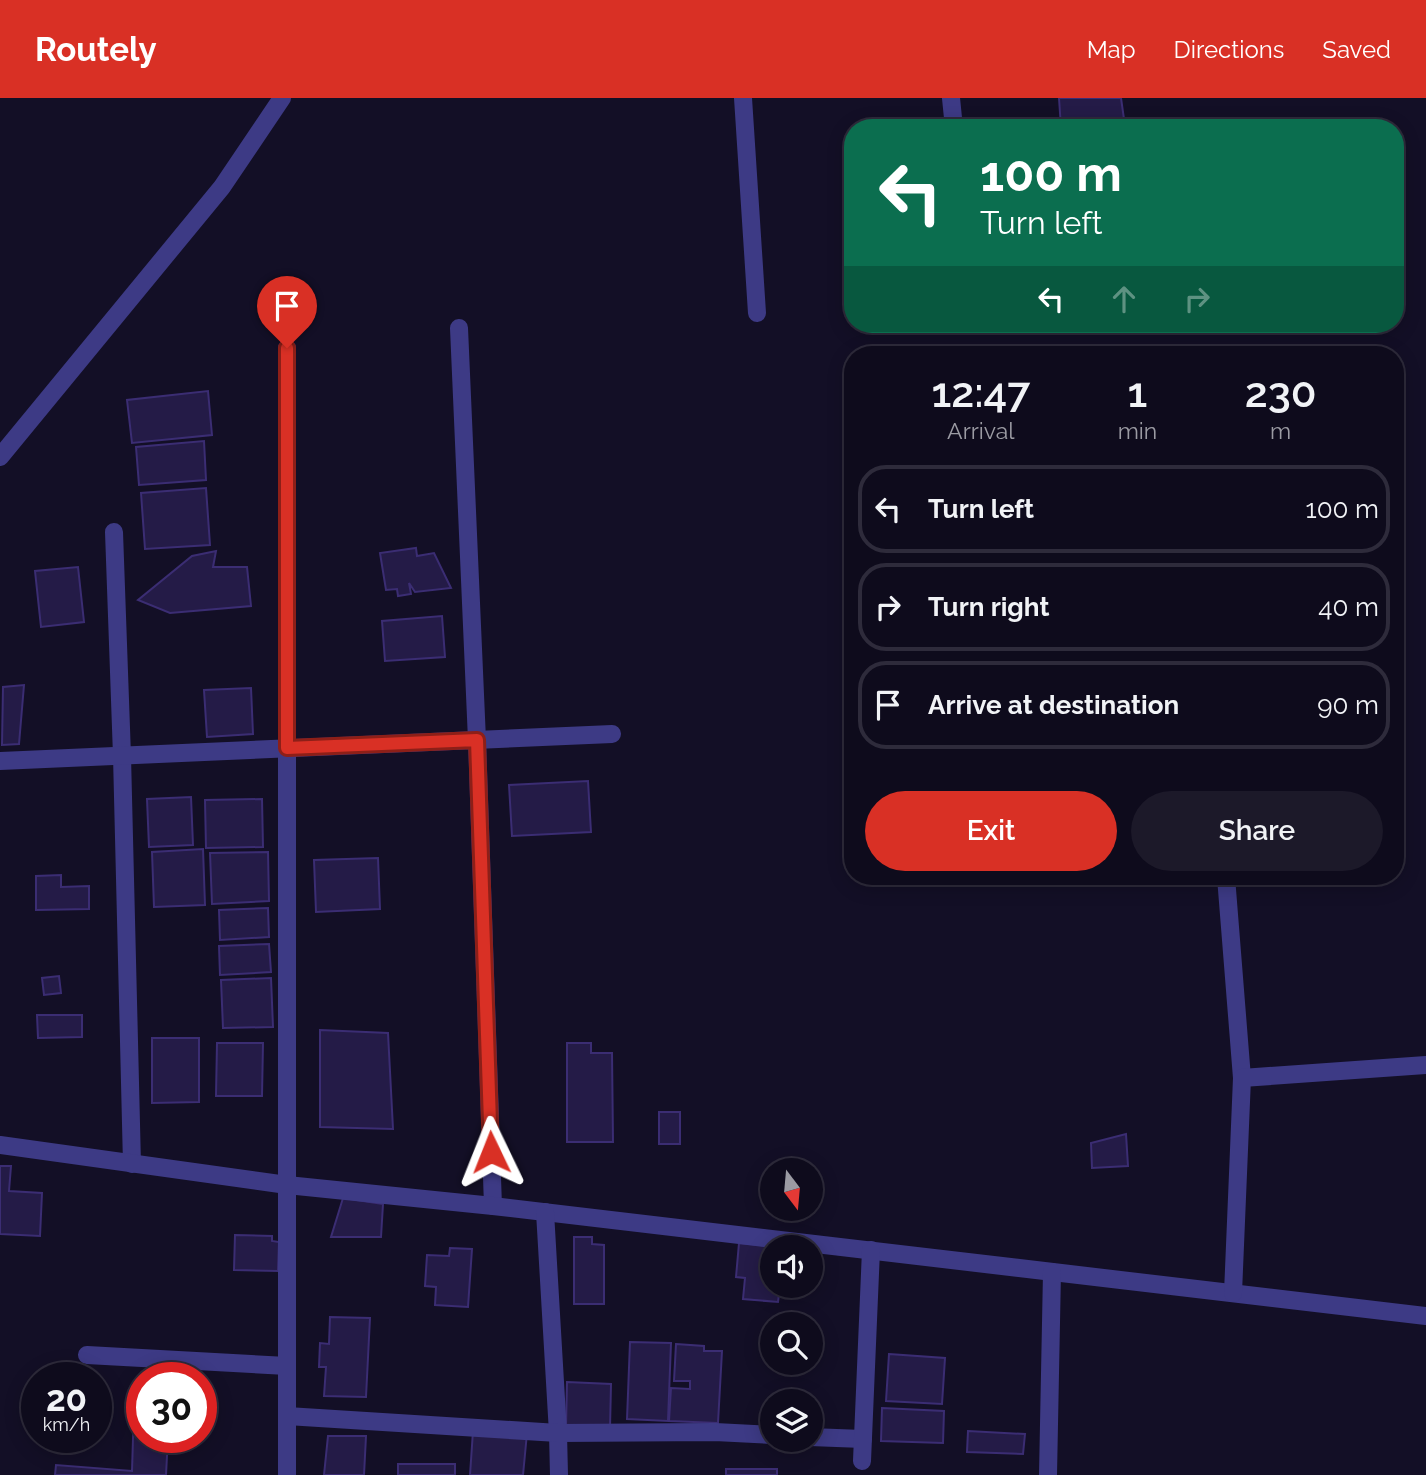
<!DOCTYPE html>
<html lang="en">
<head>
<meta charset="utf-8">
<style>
  body { margin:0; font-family:Raleway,sans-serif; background:#1c1929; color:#f1f3f6; height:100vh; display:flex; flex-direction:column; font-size:26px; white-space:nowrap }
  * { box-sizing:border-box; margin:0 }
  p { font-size:23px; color:#9b9ba3 }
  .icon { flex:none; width:38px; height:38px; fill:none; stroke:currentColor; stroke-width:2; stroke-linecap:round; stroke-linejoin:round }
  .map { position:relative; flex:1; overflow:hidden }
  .panel { position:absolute; left:844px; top:248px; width:560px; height:539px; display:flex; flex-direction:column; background:#0e0b1c; border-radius:28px; box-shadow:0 4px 18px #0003,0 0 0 2px #2e2b3b }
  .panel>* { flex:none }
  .hud { position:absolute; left:844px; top:21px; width:560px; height:214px; border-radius:28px; box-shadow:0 4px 18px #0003,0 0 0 2px #2e2b3b; background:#0b6e4f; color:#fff; overflow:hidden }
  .needle { width:46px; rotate:164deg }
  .fabs { position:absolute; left:760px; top:1060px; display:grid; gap:14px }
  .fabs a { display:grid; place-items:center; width:63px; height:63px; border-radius:50%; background:#0e0b1c; box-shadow:0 4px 18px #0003,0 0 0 2px #2e2b3b; font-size:35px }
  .speed { position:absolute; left:21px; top:1264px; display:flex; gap:14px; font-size:35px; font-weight:700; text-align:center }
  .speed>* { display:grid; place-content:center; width:91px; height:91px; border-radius:50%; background:#0e0b1c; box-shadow:0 4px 18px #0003,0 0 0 2px #2e2b3b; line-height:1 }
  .speed small { font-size:18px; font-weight:400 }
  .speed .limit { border:10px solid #d22; background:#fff; color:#111 }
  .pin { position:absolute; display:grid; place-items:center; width:60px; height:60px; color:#fff; margin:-72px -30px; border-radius:50% 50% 50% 0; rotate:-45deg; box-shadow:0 0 7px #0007 }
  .pin .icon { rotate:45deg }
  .me { position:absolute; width:77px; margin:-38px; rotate:358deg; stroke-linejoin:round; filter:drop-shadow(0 0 5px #0008) }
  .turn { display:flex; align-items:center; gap:24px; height:147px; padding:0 21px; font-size:32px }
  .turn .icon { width:91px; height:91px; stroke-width:2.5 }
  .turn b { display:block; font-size:49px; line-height:60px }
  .lanes { display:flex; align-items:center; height:66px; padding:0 21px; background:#0003; justify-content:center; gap:35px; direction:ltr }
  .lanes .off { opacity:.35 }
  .eta { display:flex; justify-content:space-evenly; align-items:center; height:119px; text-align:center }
  .eta b { font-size:42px; font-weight:600; line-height:49px }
  .action { display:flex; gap:14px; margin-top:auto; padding:14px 21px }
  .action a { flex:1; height:80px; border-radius:42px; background:#d93025; color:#fff; font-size:28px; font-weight:600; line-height:80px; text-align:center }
  .action a+a { background:#1c1929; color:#f1f3f6 }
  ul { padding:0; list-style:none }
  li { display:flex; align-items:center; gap:21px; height:88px; margin:0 14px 10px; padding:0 7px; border:4px solid #2e2b3b; border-radius:28px }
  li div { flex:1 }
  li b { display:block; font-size:26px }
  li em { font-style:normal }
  header { display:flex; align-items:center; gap:42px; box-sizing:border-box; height:98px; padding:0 35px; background:#d93025; color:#fff }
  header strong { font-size:33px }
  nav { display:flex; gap:38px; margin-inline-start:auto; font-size:24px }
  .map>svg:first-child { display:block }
  .building { fill:#241b47; stroke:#3b2d73; stroke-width:2 }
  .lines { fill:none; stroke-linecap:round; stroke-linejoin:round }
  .minor { stroke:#3d3a85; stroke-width:18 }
  .route-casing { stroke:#8d1f18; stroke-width:18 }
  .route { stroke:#d93025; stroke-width:12 }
</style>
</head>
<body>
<header>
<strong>Routely</strong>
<nav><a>Map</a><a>Directions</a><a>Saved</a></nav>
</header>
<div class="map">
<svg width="1426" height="1377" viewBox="0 0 1426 1377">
  <rect width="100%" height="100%" fill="#130f26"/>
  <g class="building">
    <polygon points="1059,0 1121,0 1124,21 1083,30 1061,30"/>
    <polygon points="208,293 212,337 132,345 127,302"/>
    <polygon points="204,343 206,382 139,387 136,349"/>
    <polygon points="206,390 210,447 145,451 141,395"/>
    <polygon points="416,450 417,458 434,455 451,490 415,494 409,485 411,496 398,498 397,491 386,492 380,455"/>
    <polygon points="216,453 213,469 247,469 251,508 170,515 138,502 192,458"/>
    <polygon points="78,469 84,524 41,529 35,473"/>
    <polygon points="442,518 445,559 385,563 382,523"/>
    <polygon points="24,587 19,646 2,647 3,589"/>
    <polygon points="251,590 253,636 207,639 204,592"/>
    <polygon points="588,683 591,734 512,738 509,687"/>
    <polygon points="191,699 193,747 149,749 147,701"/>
    <polygon points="262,701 263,749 206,750 205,702"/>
    <polygon points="203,751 205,807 154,809 152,754"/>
    <polygon points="268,754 269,803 212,806 210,755"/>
    <polygon points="378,760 380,811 316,814 314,762"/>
    <polygon points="61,777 61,789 89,788 89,811 36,812 36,778"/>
    <polygon points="268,810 269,839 220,842 219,812"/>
    <polygon points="269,846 271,874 220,877 219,848"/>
    <polygon points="59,878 61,895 44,897 42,880"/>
    <polygon points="271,880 273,929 223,930 221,882"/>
    <polygon points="37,917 82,917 82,939 38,940"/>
    <polygon points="320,932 388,935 393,1031 320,1029"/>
    <polygon points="152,940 199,940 199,1004 152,1005"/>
    <polygon points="217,945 263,945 262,998 216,998"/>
    <polygon points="567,945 591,945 591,955 612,955 613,1044 567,1044"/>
    <rect x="659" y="1014" width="21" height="32"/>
    <polygon points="1126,1036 1128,1068 1092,1070 1091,1045"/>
    <polygon points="0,1068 11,1068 9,1093 42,1095 40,1138 0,1136"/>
    <polygon points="343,1100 383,1106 381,1139 331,1139"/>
    <polygon points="235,1137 272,1138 272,1143 279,1144 278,1173 234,1172"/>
    <polygon points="574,1139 592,1139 592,1146 604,1147 604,1206 574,1206"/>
    <polygon points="739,1145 770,1148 769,1158 772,1159 772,1188 780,1188 778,1204 743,1201 745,1180 736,1179"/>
    <polygon points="450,1150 472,1151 468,1209 435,1207 436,1189 425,1188 427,1157 449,1158"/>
    <polygon points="330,1219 370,1220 366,1299 324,1298 326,1269 319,1269 320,1245 329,1246"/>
    <polygon points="630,1244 671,1245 668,1323 627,1321"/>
    <polygon points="676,1246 704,1248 704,1253 722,1253 718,1325 669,1323 671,1290 690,1291 690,1283 674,1283"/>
    <polygon points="889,1256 945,1260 942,1306 886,1303"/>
    <polygon points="567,1284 611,1286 610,1330 566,1328"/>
    <polygon points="134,1308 142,1309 142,1339 168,1339 166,1377 55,1377 56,1367 132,1373"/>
    <polygon points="882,1310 944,1313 943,1345 881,1343"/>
    <polygon points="473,1333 527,1335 523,1377 470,1377"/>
    <polygon points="968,1333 1025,1336 1023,1356 967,1354"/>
    <polygon points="328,1338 366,1338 364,1377 324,1377"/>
    <rect x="398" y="1366" width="57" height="11"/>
    <rect x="726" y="1371" width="51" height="6"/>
  </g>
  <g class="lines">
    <g class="minor">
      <polyline points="743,0 757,215"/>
      <polyline points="951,0 954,30"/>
      <polyline points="459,230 477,642 493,1108"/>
      <polyline points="0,359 222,89 282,0"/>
      <polyline points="114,434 122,658 132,1066"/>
      <polyline points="0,663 612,636"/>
      <polyline points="1226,779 1242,980"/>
      <polyline points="0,1047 287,1087 493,1108 1426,1218"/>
      <polyline points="545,1114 558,1335 559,1377"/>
      <polyline points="1233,1195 1242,980 1426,967"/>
      <polyline points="87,1257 287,1268"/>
      <polyline points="287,1318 558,1335 715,1334 772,1337"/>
      <polyline points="810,1339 863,1341"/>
      <polyline points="862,1363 871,1152"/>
      <polyline points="287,1377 287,250"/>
      <polyline points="1048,1377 1052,1174"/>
    </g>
  </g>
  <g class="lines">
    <g class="route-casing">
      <polyline id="route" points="287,250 287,650 477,642 491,1054"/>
    </g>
    <use href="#route" class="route"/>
  </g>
</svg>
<div class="fabs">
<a><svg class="needle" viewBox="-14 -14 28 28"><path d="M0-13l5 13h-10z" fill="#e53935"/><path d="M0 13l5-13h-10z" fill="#9b9ba3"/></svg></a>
<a><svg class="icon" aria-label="sound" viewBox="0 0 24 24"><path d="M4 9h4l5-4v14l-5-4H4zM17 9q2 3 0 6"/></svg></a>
<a><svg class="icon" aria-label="search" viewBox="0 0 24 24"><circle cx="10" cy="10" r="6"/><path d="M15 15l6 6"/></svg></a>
<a><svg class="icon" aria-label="layers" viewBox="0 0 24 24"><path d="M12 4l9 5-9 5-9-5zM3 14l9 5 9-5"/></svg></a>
</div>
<div class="speed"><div>20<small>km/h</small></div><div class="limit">30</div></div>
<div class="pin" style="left:287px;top:250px;background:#d93025"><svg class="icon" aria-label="arrive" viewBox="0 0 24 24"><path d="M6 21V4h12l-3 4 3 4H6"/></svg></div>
<svg class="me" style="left:491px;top:1054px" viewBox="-20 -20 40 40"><path d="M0-17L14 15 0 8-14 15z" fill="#d93025" stroke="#fff" stroke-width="4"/></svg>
<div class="hud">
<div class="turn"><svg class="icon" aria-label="left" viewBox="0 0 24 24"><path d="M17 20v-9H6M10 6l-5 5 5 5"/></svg><div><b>100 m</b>Turn left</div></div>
<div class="lanes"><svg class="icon" aria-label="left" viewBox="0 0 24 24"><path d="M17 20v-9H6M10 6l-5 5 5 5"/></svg><svg class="icon off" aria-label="ahead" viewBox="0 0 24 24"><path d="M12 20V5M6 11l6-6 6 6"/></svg><svg class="icon off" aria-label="right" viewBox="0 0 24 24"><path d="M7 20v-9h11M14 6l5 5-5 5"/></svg></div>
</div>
<section class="panel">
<div class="eta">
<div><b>12:47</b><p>Arrival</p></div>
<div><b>1</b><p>min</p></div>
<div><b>230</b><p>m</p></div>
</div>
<ul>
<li><svg class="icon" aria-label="left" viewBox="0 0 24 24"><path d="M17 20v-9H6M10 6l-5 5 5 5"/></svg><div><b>Turn left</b></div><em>100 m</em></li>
<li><svg class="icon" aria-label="right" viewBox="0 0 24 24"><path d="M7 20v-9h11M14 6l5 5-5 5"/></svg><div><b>Turn right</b></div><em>40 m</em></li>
<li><svg class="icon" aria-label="arrive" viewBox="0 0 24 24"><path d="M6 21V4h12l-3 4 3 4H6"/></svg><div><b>Arrive at destination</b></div><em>90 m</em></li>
</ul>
<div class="action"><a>Exit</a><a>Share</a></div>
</section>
</div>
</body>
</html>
